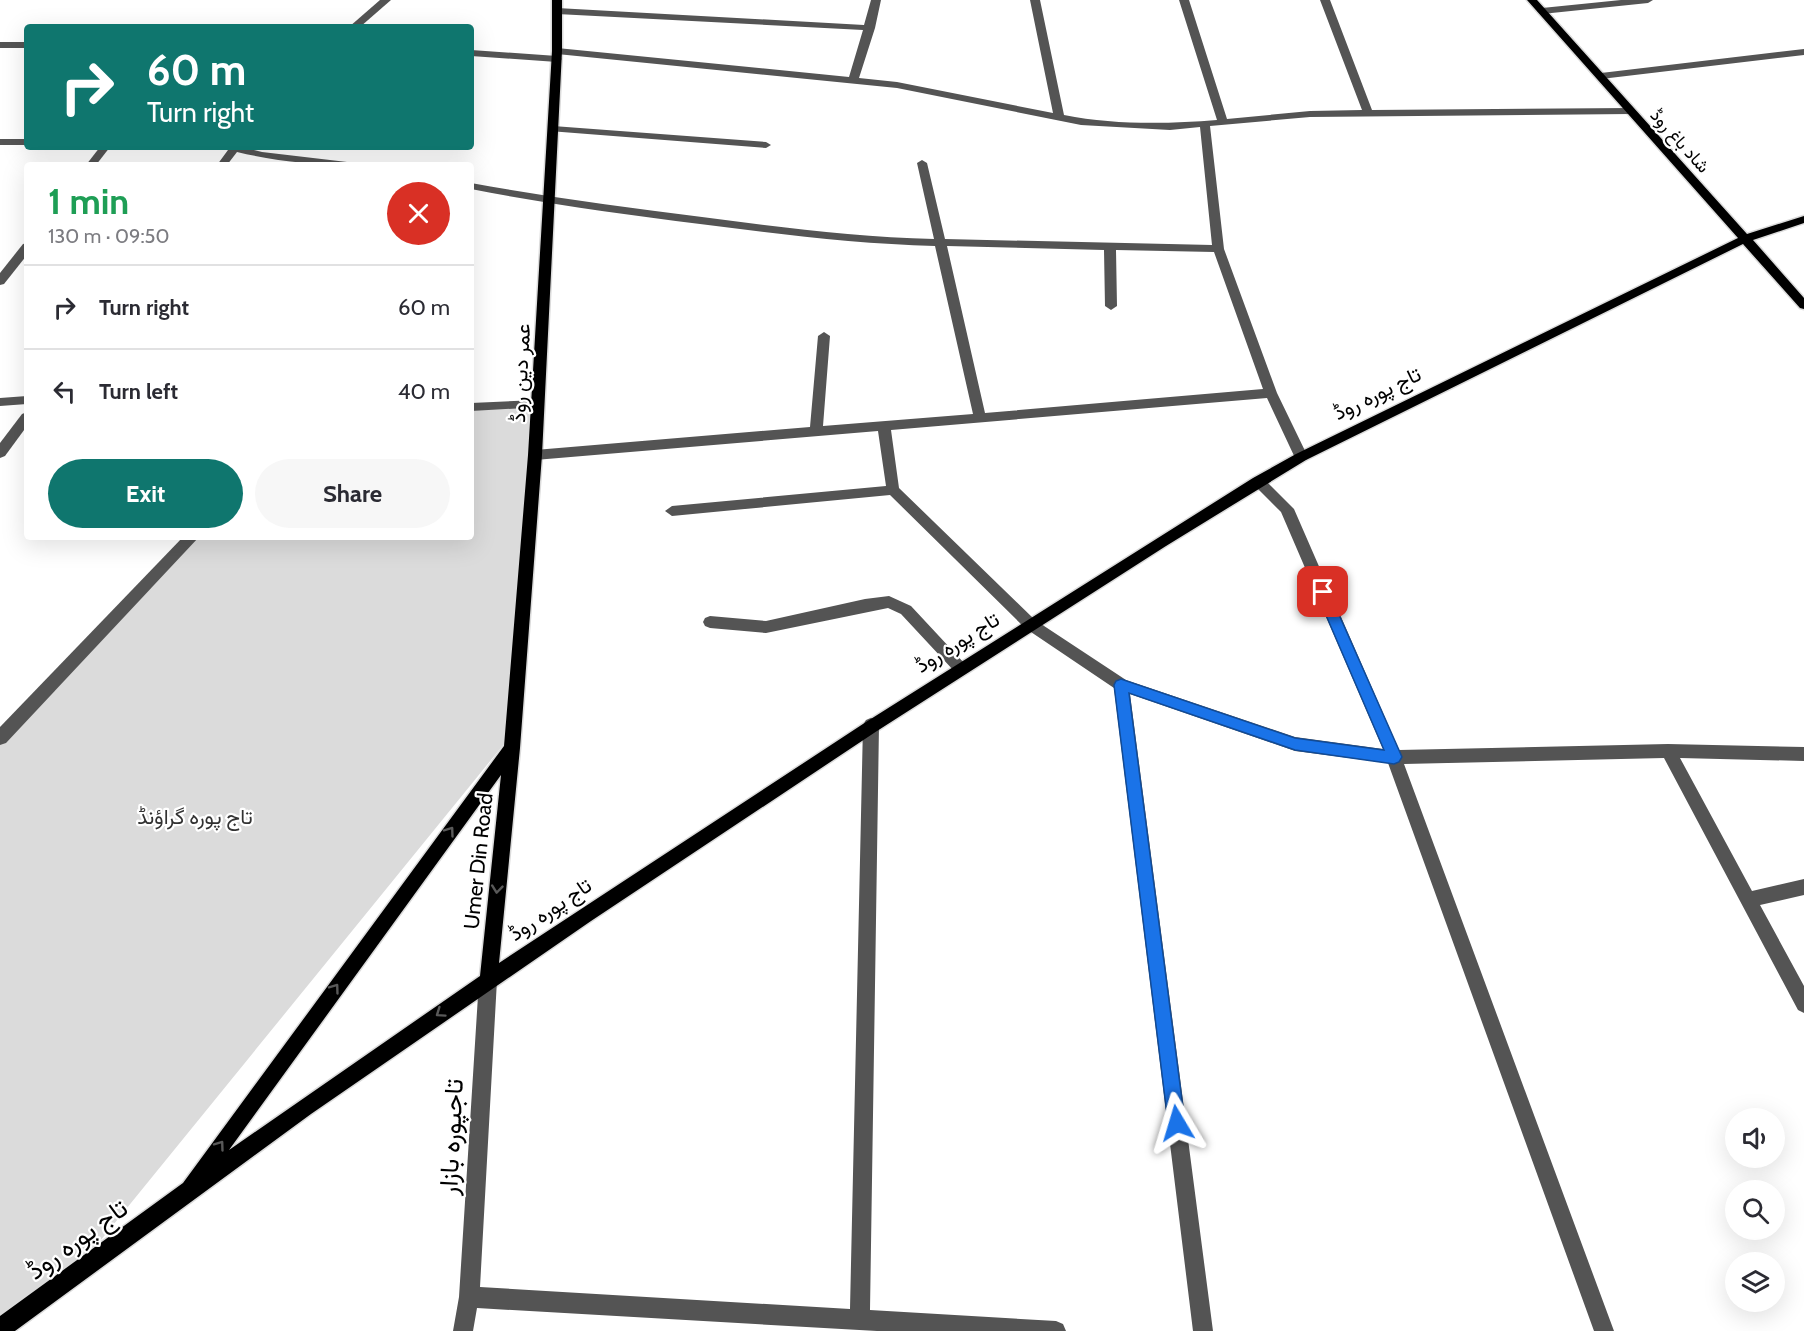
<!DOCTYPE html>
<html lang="en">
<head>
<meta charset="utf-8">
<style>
  body { margin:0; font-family:Cabin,Vazirmatn,sans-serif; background:#f7f7f7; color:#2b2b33; height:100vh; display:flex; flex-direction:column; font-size:22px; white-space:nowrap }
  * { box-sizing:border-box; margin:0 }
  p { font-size:20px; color:#7c7c81 }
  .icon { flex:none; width:33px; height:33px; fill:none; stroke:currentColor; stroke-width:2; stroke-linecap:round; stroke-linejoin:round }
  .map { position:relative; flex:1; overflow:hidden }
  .side { position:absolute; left:24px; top:162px; width:450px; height:378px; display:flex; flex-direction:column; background:#fff; border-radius:6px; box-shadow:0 6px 24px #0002 }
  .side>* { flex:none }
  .guide { position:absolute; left:24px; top:24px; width:450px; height:126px; border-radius:6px; box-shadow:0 6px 24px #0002; background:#0f766e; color:#fff; overflow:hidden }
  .controls { position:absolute; left:1725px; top:1108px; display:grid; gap:12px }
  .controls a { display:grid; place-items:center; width:60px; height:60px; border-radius:50%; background:#fff; box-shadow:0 6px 24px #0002; font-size:30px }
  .pin { position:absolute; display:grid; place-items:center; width:51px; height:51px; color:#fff; margin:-26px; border-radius:12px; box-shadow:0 3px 9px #0006 }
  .me { position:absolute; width:66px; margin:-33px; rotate:353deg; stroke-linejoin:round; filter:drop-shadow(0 0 4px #0008) }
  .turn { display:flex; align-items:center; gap:21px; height:126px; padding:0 24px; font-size:27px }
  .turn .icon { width:78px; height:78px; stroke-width:2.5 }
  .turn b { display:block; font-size:42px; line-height:51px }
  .round { display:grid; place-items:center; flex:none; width:63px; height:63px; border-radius:32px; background:#f7f7f7 }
  .head { display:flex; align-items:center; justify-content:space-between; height:102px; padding:0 24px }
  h1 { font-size:36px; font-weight:800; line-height:45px; color:#1e9e55 }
  .cta { display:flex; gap:12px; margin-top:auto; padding:12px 24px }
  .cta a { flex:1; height:69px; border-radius:36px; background:#0f766e; color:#fff; font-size:24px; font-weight:800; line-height:69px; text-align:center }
  .cta a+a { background:#f7f7f7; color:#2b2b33 }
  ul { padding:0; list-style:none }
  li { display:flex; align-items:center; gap:18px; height:84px; padding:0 24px; border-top:2px solid #e1e1e2 }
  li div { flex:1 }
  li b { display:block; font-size:22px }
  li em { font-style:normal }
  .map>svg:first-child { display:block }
  .green { fill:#dbdbdb }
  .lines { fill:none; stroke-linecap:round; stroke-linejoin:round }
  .major-casing { stroke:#dbdbdb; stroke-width:3 }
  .minor { fill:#545454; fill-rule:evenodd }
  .major { fill:#000; fill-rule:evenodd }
  .oneway { stroke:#595959 }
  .route { fill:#1a73e8; stroke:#114b97; stroke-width:1.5 }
  .labels { text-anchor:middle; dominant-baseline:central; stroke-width:4.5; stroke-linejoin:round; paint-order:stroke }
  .far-street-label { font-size:18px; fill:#000; stroke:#fff }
  .street-label { font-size:21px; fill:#000; stroke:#fff }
  .park-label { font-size:21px; fill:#323232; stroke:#fff }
  .near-street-label { font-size:26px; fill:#000; stroke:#fff }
</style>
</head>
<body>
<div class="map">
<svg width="1804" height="1331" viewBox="0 0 1804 1331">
  <rect width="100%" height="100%" fill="#fff"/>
  <polygon class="green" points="538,404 504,744 83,1262 0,1325 0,738 192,537 471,537 471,407"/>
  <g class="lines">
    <g class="major-casing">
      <path id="major" d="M552,0H562V51L542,455L520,748L499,963L866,722L1253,478L1296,454L1738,238L1527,0H1537L1747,234L1804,216V223L1753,240L1804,298V309L1800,308L1743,244L1306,460L1166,546L877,731L591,921L311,1114L15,1331H0V1316L183,1183L504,746L528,455L552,51ZM501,775L480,976L229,1150Z"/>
    </g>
    <g class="minor">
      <polygon points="380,0 391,0 360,27 349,27"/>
      <path d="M871,0H881L875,28L859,78L897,82L1053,113L1030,0H1040L1064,115C1114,125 1167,124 1217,120L1179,0H1189L1227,119L1310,111L1362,110L1320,0H1330L1372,110L1631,108L1636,111L1631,114L1310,117L1210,126L1224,249L1277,393L1308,457L1306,460H1296L1267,398L891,430L899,488L1035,620L1126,680L1295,737L1383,749L1281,512L1251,482L1258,477L1263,478L1294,509L1399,750L1668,744L1804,747V761L1680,758L1752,891L1804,879V895L1760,905L1804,986V1013L1798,1010L1664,758L1404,764L1614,1331H1594L1388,763L1295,751L1130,694L1213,1331H1193L1114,688L1025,628L890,495L672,516L665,511L672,506L886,486L878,431L535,460L528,455L535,450L810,427L818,336L824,332L830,336L823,426L973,414L935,246C856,244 778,234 700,224C623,214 547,204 471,189V183C548,197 624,207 702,217C779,227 856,237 934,239L917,163L922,160L927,163L945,239L1212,245L1200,127L1170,130L1081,125L897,88L557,54L552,51L557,48L849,77L863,30L557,14L552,11L557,8L864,25ZM947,246L1104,250L1105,306L1111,310L1117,306L1116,250L1214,252L1263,389L985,413Z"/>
      <polygon points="1621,0 1653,0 1648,3 1542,14 1537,11 1542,8"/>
      <rect x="0" y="42" width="27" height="6"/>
      <polygon points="1804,49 1804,55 1601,79 1596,76 1601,73"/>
      <polygon points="471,50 557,56 562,59 557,62 471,56"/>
      <polygon points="553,126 766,142 771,145 766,148 549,131 548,129"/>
      <rect x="0" y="139" width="27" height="6"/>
      <polygon points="100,147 110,147 96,165 86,165"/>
      <path d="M222,147H241L262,152L347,162L352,165C313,165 275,161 237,152L227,165H217L228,150Z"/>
      <polygon points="27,243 27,255 4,284 0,285 0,273 23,244"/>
      <polygon points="27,396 27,404 0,406 0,398"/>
      <polygon points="538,400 542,401 544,404 542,407 471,411 471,403"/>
      <polygon points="27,412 27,426 5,456 0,458 0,443 22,414"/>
      <polygon points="183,537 199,537 6,743 0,745 0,727"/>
      <polygon points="889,596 911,606 965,664 968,668 965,672 960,674 955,672 901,614 888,608 766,633 710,628 705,626 703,622 705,618 710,616 766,621 865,599"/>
      <polygon points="871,718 876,720 879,725 870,1310 1056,1321 1063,1324 1066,1331 877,1331 477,1308 473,1331 453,1331 459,1297 479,980 482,974 488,971 494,974 497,980 480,1287 850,1309 863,725 866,720"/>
    </g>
    <use href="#major" class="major"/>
  </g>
  <defs><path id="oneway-chevron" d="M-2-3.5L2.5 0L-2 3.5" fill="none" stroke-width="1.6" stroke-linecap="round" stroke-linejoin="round" transform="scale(1.5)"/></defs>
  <g class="oneway">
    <use href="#oneway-chevron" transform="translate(450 831) rotate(-54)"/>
    <use href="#oneway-chevron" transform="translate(497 889) rotate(96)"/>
    <use href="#oneway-chevron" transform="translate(335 988) rotate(-54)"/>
    <use href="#oneway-chevron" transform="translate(440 1013) rotate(145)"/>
    <use href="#oneway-chevron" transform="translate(220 1145) rotate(-54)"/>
  </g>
  <polygon class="route" points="1323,587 1329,592 1402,757 1399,762 1394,764 1295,750 1129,693 1185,1123 1183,1129 1177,1132 1171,1129 1168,1123 1114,685 1116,681 1121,679 1295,738 1384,750 1316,592"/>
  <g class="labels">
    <g class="far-street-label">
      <text transform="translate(1680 141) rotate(48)">شاد باغ روڈ</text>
    </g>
    <g class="street-label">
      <text transform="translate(520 373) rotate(-87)">عمر دین روڈ</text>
      <text transform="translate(1377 393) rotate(-26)">تاج پورہ روڈ</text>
      <text transform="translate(957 642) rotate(-32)">تاج پورہ روڈ</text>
      <text transform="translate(478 861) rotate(-84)">Umer Din Road</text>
      <text transform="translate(550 909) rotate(-34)">تاج پورہ روڈ</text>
    </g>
    <g class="park-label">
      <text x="195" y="816">تاج پورہ گراؤنڈ</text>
    </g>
    <g class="near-street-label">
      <text transform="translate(451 1137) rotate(-87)">تاجپورہ بازار</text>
      <text transform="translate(77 1239) rotate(-36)">تاج پورہ روڈ</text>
    </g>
  </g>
</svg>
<div class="controls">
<a><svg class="icon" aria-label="sound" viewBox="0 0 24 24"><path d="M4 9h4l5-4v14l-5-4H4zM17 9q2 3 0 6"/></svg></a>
<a><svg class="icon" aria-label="search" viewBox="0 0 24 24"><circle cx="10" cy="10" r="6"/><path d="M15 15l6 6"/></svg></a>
<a><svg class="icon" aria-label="layers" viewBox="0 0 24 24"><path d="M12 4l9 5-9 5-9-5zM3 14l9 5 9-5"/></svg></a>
</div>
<div class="pin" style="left:1323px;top:592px;background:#d93025"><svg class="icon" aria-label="arrive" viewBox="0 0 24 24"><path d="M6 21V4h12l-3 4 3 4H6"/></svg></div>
<svg class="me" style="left:1177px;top:1123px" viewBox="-20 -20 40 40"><path d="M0-17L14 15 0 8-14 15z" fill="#1a73e8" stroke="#fff" stroke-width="4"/></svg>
<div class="guide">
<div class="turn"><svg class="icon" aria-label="right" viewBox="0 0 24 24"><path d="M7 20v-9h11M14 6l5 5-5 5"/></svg><div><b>60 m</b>Turn right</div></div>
</div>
<section class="side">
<div class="head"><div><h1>1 min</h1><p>130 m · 09:50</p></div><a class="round" style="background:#d93025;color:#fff"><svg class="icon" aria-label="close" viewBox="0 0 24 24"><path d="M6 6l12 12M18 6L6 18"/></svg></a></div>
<ul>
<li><svg class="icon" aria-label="right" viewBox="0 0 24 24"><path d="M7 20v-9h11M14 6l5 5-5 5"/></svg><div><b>Turn right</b></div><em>60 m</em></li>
<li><svg class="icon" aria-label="left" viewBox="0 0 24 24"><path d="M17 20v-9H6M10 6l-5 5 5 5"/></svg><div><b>Turn left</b></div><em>40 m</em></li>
</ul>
<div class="cta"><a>Exit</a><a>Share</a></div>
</section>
</div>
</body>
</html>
